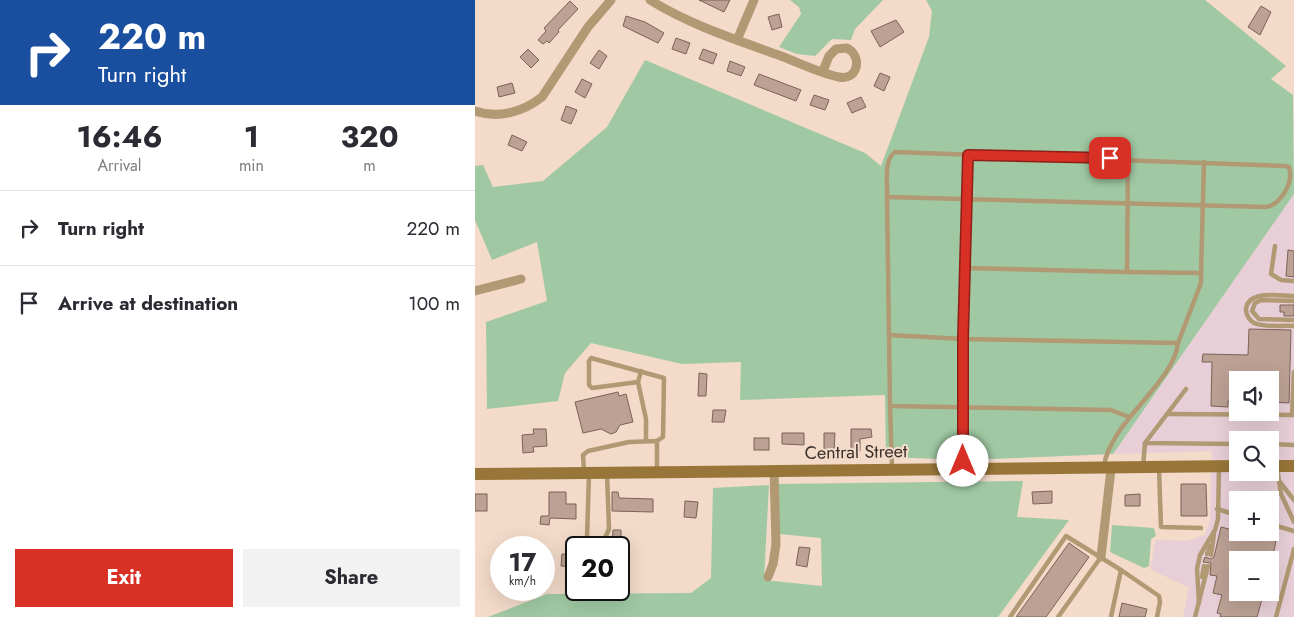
<!DOCTYPE html>
<html lang="en">
<head>
<meta charset="utf-8">
<style>
  body { margin:0; font-family:Jost,sans-serif; background:#f2f2f3; color:#2b2b33; height:100vh; display:flex; flex-direction:column; font-size:19px; white-space:nowrap }
  * { box-sizing:border-box; margin:0 }
  p { font-size:16px; color:#7c7c81 }
  .icon { flex:none; width:28px; height:28px; fill:none; stroke:currentColor; stroke-width:2; stroke-linecap:round; stroke-linejoin:round }
  .map { position:relative; flex:1; overflow:hidden }
  .sheet { display:flex; flex-direction:column; background:#fff; width:475px }
  .sheet>* { flex:none }
  .guide { background:#1a4fa0; color:#fff; overflow:hidden }
  .controls { position:absolute; left:754px; top:371px; display:grid; gap:10px }
  .controls a { display:grid; place-items:center; width:50px; height:50px; border-radius:0px; background:#fff; box-shadow:0 5px 20px #0002; font-size:25px }
  .speed { position:absolute; left:15px; top:536px; display:flex; gap:10px; font-size:25px; font-weight:700; text-align:center }
  .speed>* { display:grid; place-content:center; width:65px; height:65px; border-radius:50%; background:#fff; box-shadow:0 5px 20px #0002; line-height:1 }
  .speed small { font-size:12px; font-weight:400 }
  .speed .limit { border:2px solid #111; border-radius:8px; background:#fff; color:#111 }
  .pin { position:absolute; display:grid; place-items:center; width:42px; height:42px; color:#fff; margin:-21px; border-radius:10px; box-shadow:0 2px 8px #0006 }
  .me { position:absolute; width:55px; margin:-28px; rotate:0deg; stroke-linejoin:round; filter:drop-shadow(0 0 4px #0008) }
  .turn { display:flex; align-items:center; gap:18px; height:105px; padding:0 15px; font-size:22px }
  .turn .icon { width:65px; height:65px; stroke-width:2.5 }
  .turn b { display:block; font-size:35px; line-height:42px }
  .eta { display:flex; justify-content:space-evenly; align-items:center; height:85px; text-align:center }
  .eta b { font-size:30px; font-weight:700; line-height:35px }
  .button { display:flex; gap:10px; margin-top:auto; padding:10px 15px }
  .button a { flex:1; height:58px; border-radius:0px; background:#d93025; color:#fff; font-size:20px; font-weight:700; line-height:58px; text-align:center }
  .button a+a { background:#f2f2f3; color:#2b2b33 }
  ul { padding:0; list-style:none }
  li { display:flex; align-items:center; gap:15px; height:75px; padding:0 15px; border-top:1px solid #e1e1e2 }
  li div { flex:1 }
  li b { display:block; font-size:19px }
  li em { font-style:normal }
  main { display:flex; flex:1; min-height:0 }
  .map>svg:first-child { display:block }
  .commercial { fill:#e7ced7; fill-rule:evenodd }
  .green { fill:#a0c9a3 }
  .building { fill:#bca194; stroke:#7b6357 }
  .lines { fill:none; stroke-linecap:round; stroke-linejoin:round }
  .lane { stroke:#b09973; stroke-width:4.5 }
  .street { stroke:#b09973; stroke-width:9 }
  .secondary { stroke:#987639; stroke-width:12 }
  .route-casing { stroke:#8d1f18; stroke-width:12 }
  .route { stroke:#d93025; stroke-width:9 }
  .labels { text-anchor:middle; dominant-baseline:central; stroke-width:4; stroke-linejoin:round; paint-order:stroke }
  .street-label { font-size:18px; fill:#393029; stroke:#f3dac9 }
</style>
</head>
<body>
<main>
<section class="sheet">
<div class="guide">
<div class="turn"><svg class="icon" aria-label="right" viewBox="0 0 24 24"><path d="M7 20v-9h11M14 6l5 5-5 5"/></svg><div><b>220 m</b>Turn right</div></div>
</div>
<div class="eta">
<div><b>16:46</b><p>Arrival</p></div>
<div><b>1</b><p>min</p></div>
<div><b>320</b><p>m</p></div>
</div>
<ul>
<li><svg class="icon" aria-label="right" viewBox="0 0 24 24"><path d="M7 20v-9h11M14 6l5 5-5 5"/></svg><div><b>Turn right</b></div><em>220 m</em></li>
<li><svg class="icon" aria-label="arrive" viewBox="0 0 24 24"><path d="M6 21V4h12l-3 4 3 4H6"/></svg><div><b>Arrive at destination</b></div><em>100 m</em></li>
</ul>
<div class="button"><a>Exit</a><a>Share</a></div>
</section>
<div class="map">
<svg width="819" height="617" viewBox="0 0 819 617">
  <rect width="100%" height="100%" fill="#f3dac9"/>
  <path class="commercial" d="M819,194V617H708L714,588L675,569L681,540L712,541L730,535L735,520L737,451L638,454ZM762,380H795V412H762ZM762,440H795V472H762ZM762,500H795V532H762ZM762,560H795V592H762Z"/>
  <g class="green">
    <polygon points="315,0 408,0 380,29 376,40 357,39 340,56 322,54 304,47 326,14 324,7"/>
    <polygon points="451,0 730,0 811,66 796,79 818,95 819,194 638,454 491,460 411,457 410,395 265,400 266,362 207,364 116,343 90,373 83,401 12,409 11,322 72,301 62,242 17,260 0,220 0,166 8,165 18,187 68,181 132,127 170,60 390,153 406,166 454,37 457,11"/>
    <polygon points="548,481 542,517 594,520 523,617 13,617 72,594 216,593 236,578 238,488 294,485 289,580 347,586 346,538 304,534 300,484"/>
    <polygon points="637,525 679,528 681,536 676,539 674,566 669,568 635,552"/>
  </g>
  <g class="building">
    <polygon points="224,0 255,0 249,12"/>
    <polygon points="95,1 103,9 83,30 84,32 74,43 72,41 68,44 63,40 71,31 69,28"/>
    <polygon points="786,6 796,12 785,35 773,27"/>
    <polygon points="304,14 307,27 297,30 293,17"/>
    <polygon points="151,16 170,22 189,33 183,43 148,26"/>
    <polygon points="421,20 429,32 405,47 396,31"/>
    <polygon points="201,38 215,43 211,54 197,49"/>
    <polygon points="53,49 64,60 56,68 45,57"/>
    <polygon points="228,49 242,54 238,64 224,59"/>
    <polygon points="124,50 132,56 124,69 115,63"/>
    <polygon points="255,61 270,67 266,76 252,71"/>
    <polygon points="405,73 415,77 409,91 399,86"/>
    <polygon points="284,74 326,90 321,101 279,85"/>
    <polygon points="107,79 117,84 110,98 100,92"/>
    <polygon points="37,83 40,93 24,97 22,87"/>
    <polygon points="339,95 354,100 350,110 335,105"/>
    <polygon points="386,97 391,107 377,113 372,103"/>
    <polygon points="91,106 102,110 96,124 86,120"/>
    <polygon points="37,135 52,142 47,151 33,145"/>
    <polygon points="813,250 819,251 819,277 811,276"/>
    <polygon points="805,305 819,305 819,316 809,316 809,312 805,312"/>
    <polygon points="774,329 816,330 814,403 795,402 795,380 762,380 762,402 753,401 753,407 736,406 737,362 727,362 728,354 773,355"/>
    <polygon points="224,373 232,374 231,396 223,396"/>
    <polygon points="143,392 144,396 151,394 158,422 145,425 141,432 136,434 126,429 108,433 100,402"/>
    <polygon points="238,410 251,410 249,422 237,422"/>
    <polygon points="58,429 71,429 72,446 58,447 59,452 48,453 47,435 59,434"/>
    <polygon points="376,429 396,429 397,437 385,439 385,451 376,451"/>
    <polygon points="307,433 329,433 329,445 307,444"/>
    <polygon points="349,433 360,433 359,452 349,452"/>
    <rect x="279" y="438" width="15" height="12"/>
    <polygon points="706,484 731,484 732,516 706,516"/>
    <polygon points="577,491 577,503 558,504 557,492"/>
    <polygon points="74,492 91,492 91,504 101,504 101,519 75,518 74,525 65,524 66,516 74,516"/>
    <polygon points="137,492 143,492 144,498 178,499 178,512 137,511"/>
    <rect x="0" y="494" width="12" height="17"/>
    <polygon points="665,494 665,506 650,506 650,495"/>
    <polygon points="210,501 223,502 221,518 209,517"/>
    <polygon points="746,527 801,541 797,560 762,560 762,592 789,592 782,617 745,617 746,614 742,613 747,595 738,593 742,576 735,575 736,563 728,562 730,557 736,559 739,557"/>
    <polygon points="138,530 146,530 146,547 137,547"/>
    <polygon points="594,543 614,557 571,617 541,617"/>
    <polygon points="324,547 335,548 332,567 321,565"/>
    <polygon points="87,554 101,555 101,567 86,566"/>
    <polygon points="647,603 672,609 670,617 644,617"/>
  </g>
  <g class="lines">
    <g class="lane">
      <path d="M420,152L810,166L814,167C819,183 806,204 791,207L412,197C413,184 408,160 420,152Z"/>
      <polyline points="493,155 491,268 652,272 653,159"/>
      <polyline points="412,197 414,335"/>
      <polyline points="800,246 796,274 806,280 819,281"/>
      <polyline points="491,268 488,339 703,343 726,283 726,273 652,272"/>
      <polyline points="726,273 729,162"/>
      <path d="M819,296C805,296 772,289 771,310C771,315 775,321 779,323C790,328 808,325 819,326"/>
      <polyline points="819,301 786,300 780,303 777,311 784,319 819,320"/>
      <polyline points="166,371 163,382 171,419 171,441"/>
      <polyline points="163,382 117,388 114,385 114,361 116,358 189,378 188,437 182,441"/>
      <polyline points="711,389 670,443 762,444"/>
      <polyline points="415,406 417,468"/>
      <polyline points="692,414 819,415"/>
      <polyline points="817,415 819,372"/>
      <polyline points="795,444 819,445"/>
      <path d="M629,466C635,422 699,383 703,343"/>
      <polyline points="668,467 670,443"/>
      <polyline points="802,467 806,494 819,522"/>
      <polyline points="488,468 488,339 414,335 415,406 636,410 654,417"/>
      <polyline points="684,469 686,527 726,528"/>
      <polyline points="109,471 108,455 113,451 154,442 182,441 182,471"/>
      <polyline points="114,474 112,538 114,541 130,538 134,529 132,473"/>
      <polyline points="804,481 819,500"/>
      <polyline points="742,509 762,515"/>
      <polyline points="795,524 819,531"/>
      <polyline points="732,554 735,546"/>
      <polyline points="736,555 739,534"/>
      <polyline points="646,570 684,596 685,602 682,617"/>
      <polyline points="727,577 729,566"/>
      <polyline points="724,603 722,569 725,555 740,530 743,519 744,467"/>
      <polyline points="535,617 591,536 646,570 636,617"/>
      <polyline points="583,617 626,557"/>
      <polyline points="720,617 733,566"/>
      <polyline points="801,617 819,549"/>
    </g>
    <g class="street">
      <path d="M175,0C215,25 262,40 306,56C325,63 344,73 364,77C383,81 388,56 372,48L361,49L354,56L348,71"/>
      <polyline points="262,40 279,0"/>
      <path d="M0,111C23,119 48,112 67,97L113,27L136,0"/>
      <polyline points="0,291 46,279"/>
      <polyline points="626,557 636,469"/>
      <polyline points="293,577 298,564 301,544 299,470"/>
    </g>
    <g class="secondary">
      <polyline points="795,466 819,466"/>
      <path d="M0,474C254,471 508,470 762,466"/>
    </g>
  </g>
  <g class="lines">
    <g class="route-casing">
      <polyline id="route" points="488,461 488,339 493,155 635,158"/>
    </g>
    <use href="#route" class="route"/>
  </g>
  <g class="labels">
    <g class="street-label">
      <text transform="translate(381 452) rotate(-1)">Central Street</text>
    </g>
  </g>
</svg>
<div class="controls">
<a><svg class="icon" aria-label="sound" viewBox="0 0 24 24"><path d="M4 9h4l5-4v14l-5-4H4zM17 9q2 3 0 6"/></svg></a>
<a><svg class="icon" aria-label="search" viewBox="0 0 24 24"><circle cx="10" cy="10" r="6"/><path d="M15 15l6 6"/></svg></a>
<a>+</a>
<a>−</a>
</div>
<div class="speed"><div>17<small>km/h</small></div><div class="limit">20</div></div>
<div class="pin" style="left:635px;top:158px;background:#d93025"><svg class="icon" aria-label="arrive" viewBox="0 0 24 24"><path d="M6 21V4h12l-3 4 3 4H6"/></svg></div>
<svg class="me" style="left:488px;top:461px" viewBox="-20 -20 40 40"><circle r="19" fill="#fff"/><path d="M0-13L10 11 0 6-10 11z" fill="#d93025"/></svg>
</div>
</main>
</body>
</html>
